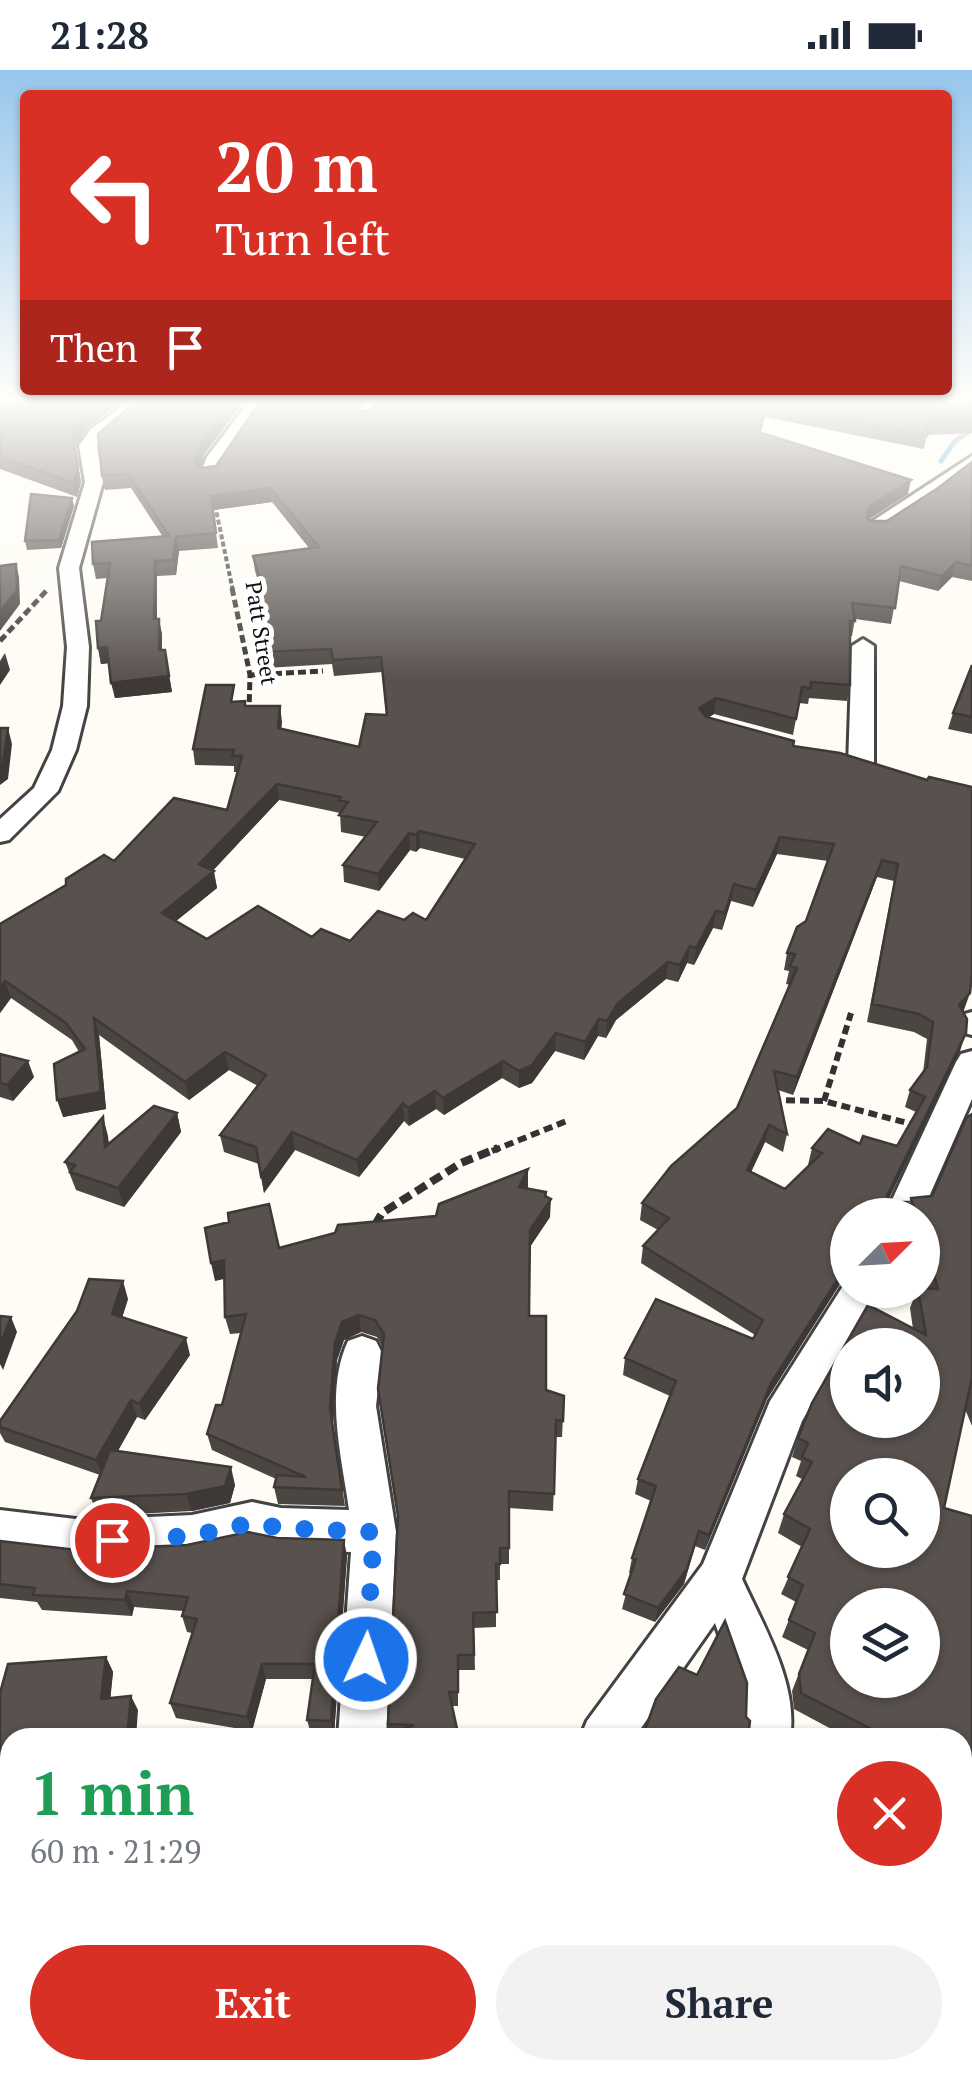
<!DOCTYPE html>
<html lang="en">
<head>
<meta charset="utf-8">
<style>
  body { margin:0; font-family:"PT Serif",serif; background:#f2f2f3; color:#1f2937; height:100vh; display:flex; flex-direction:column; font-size:38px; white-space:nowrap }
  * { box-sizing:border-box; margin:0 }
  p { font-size:32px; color:#747a83 }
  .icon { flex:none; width:55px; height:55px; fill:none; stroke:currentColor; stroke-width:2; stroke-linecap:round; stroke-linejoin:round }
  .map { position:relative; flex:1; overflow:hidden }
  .details { position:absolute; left:0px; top:1658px; width:972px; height:352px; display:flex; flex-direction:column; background:#fff; border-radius:30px 30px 0 0; box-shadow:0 2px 8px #0004 }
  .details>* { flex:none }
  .hud { position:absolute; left:20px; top:20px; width:932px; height:305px; border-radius:10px; box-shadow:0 2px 8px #0004; background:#d93025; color:#fff; overflow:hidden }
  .needle { width:65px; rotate:66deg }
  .tools { position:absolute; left:830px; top:1128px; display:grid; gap:20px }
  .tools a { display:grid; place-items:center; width:110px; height:110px; border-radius:50%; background:#fff; box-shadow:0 2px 8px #0004; font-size:50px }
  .pin { position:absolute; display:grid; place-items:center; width:85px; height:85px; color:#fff; margin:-42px; border:5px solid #fff; border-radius:50%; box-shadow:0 2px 10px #0007 }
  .me { position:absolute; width:110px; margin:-55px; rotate:3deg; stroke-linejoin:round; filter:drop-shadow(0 0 8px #0008) }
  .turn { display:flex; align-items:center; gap:35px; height:210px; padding:0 30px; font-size:45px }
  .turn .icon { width:130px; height:130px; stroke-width:2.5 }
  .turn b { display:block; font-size:70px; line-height:85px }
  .then { display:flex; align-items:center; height:95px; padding:0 30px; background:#0003; gap:20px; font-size:38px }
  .round { display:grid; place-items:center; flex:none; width:105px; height:105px; border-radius:52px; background:#f2f2f3 }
  .head { display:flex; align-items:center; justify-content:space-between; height:170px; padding:0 30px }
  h1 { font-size:60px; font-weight:700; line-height:75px; color:#1e9e55 }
  .cta { display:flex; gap:20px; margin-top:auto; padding:20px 30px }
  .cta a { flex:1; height:115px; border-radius:60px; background:#d93025; color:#fff; font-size:40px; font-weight:700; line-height:115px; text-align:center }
  .cta a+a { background:#f2f2f3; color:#1f2937 }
  .status { display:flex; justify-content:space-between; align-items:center; height:70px; padding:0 50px; background:#fff; direction:ltr }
  .status svg { height:28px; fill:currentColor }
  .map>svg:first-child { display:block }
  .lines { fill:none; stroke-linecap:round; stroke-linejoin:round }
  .stream { stroke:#4a99c3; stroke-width:5 }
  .minor-casing { stroke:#434343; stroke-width:6 }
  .path-far4 { stroke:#323232; stroke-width:4; stroke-dasharray:5 2.5; stroke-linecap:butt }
  .path-far3 { stroke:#323232; stroke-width:5; stroke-dasharray:8 4; stroke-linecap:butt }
  .path-far2 { stroke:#323232; stroke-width:6; stroke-dasharray:9 5; stroke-linecap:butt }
  .path-far1 { stroke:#323232; stroke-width:8; stroke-dasharray:12 6; stroke-linecap:butt }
  .path { stroke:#323232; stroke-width:10; stroke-dasharray:15 8; stroke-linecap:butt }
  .minor { fill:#fff; fill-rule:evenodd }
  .wall { fill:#4c4642; fill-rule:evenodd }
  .shaded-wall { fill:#3e3936 }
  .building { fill:#58514d; stroke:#3e3936; stroke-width:2.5; fill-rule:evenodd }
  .route { stroke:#1a73e8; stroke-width:18; stroke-dasharray:0 32.4 }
  .labels { text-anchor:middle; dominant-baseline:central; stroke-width:10; stroke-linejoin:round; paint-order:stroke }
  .far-street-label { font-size:22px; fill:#101010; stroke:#fff }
</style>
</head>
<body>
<div class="status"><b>21:28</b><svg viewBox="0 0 49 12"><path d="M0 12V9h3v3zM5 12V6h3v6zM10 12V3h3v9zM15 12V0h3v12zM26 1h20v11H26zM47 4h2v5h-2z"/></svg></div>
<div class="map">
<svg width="972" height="2008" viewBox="0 0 972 2008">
  <rect width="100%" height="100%" fill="#fefcf4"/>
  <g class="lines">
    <polyline class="stream" points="941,391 955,371 972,360"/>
    <g class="minor-casing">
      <g id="minor">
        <polygon points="132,329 151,329 97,376 103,412 79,498 89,577 87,636 76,680 58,721 9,770 0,772 0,749 34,718 52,680 63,636 67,577 59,498 85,412 79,376 90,360"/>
        <polygon points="251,329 268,329 225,388 215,408 203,408 200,404 207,387"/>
        <polygon points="368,329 385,329 369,351 357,351 355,347"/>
        <polygon points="972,386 972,399 882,462 868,462 868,454"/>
        <polygon points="863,569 874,576 874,696 861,704 848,696 852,576"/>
        <polygon points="972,942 972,965 961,962 956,954 961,945"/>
        <polygon points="972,981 972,1029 921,1145 885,1145 956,992 961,984"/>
        <path d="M848,1208V1220H877L802,1351L742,1509C763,1555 799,1615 790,1668H742L743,1634L715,1553L634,1668H580L587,1651L703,1494L770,1331Z"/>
        <path d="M362,1266L376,1271L382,1283L376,1336L396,1462L386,1668H338L351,1482L281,1480L252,1474L192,1487L84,1492L0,1482V1440L84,1450L192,1445L252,1432L281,1438L349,1440C342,1388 324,1322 348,1271Z"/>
        <polygon points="710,2000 766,2000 765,2008 709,2008"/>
      </g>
    </g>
    <polyline class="path-far4" points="215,435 233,521"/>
    <g class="path-far3">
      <polyline points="232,518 250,605 249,642"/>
      <polyline points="0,571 47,520"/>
      <polyline points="250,605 323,601"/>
    </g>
    <g class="path-far2">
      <polyline points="772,1030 824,1031 911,1054"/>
      <polyline points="824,1031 851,943"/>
      <polyline points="492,1081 569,1050"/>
    </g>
    <polyline class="path-far1" points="375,1155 382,1143 461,1093 498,1078"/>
    <polyline class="path" points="528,2000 541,2008"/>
    <use href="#minor" class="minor"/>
  </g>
  <g class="wall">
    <polygon points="0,329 87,358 75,377 81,412 77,427 0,399"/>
    <path d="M365,329L356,342L972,329V363L927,365L924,379L765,347L761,363L908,424L869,449L871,451H887L938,418L972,393V511L952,507L938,521L899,511L891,554L855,549L852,566H850V615L847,631L809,628L808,634L799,633L793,665L714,644L708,648L793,676L927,710L964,940L960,981L889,1128L848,1145V1206H845L767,1329L705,1480L695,1476L684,1514L655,1552L622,1539L631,1504L629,1503L632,1488L651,1431L635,1424L638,1409L670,1326L623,1305L625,1288L753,1269L755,1265L641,1193L643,1176L658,1160L640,1150L642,1133L737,1038L790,915L786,914L789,901L784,900L787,883L806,851L828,791L777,784L753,837L731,831L722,860L713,858L694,895L687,893L678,912L666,909L616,950L606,968L598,966L584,990L555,981L532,1013L519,1018L502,1008L444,1045L436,1039L409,1056L404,1051L359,1107L295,1080L264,1123L259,1094L224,1082L220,1065L258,1016L229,1000L189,1030L99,965L106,1039L63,1047L79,982L72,970L11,928L0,943V854L114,791L227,740L237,702H234V696L195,695L193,679L236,632L245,631L246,636H280L281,659L359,677L386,645L382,602L334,606L332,594L266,598L264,582V531L255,501L253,486L309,478L272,432L213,440L218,478L179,481L176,505L157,506V549L162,564V580H165L172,622L115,628L109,593L101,594L98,578L108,508L96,509L93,494L163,467L131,418L105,420L102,406L204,385L201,398L216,396ZM279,730L340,743L341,762L366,767L343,795L344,812L379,821L410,780L416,782L420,778L465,789L426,850H404L350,871L312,867L207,869L176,851L217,818L213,800ZM877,807L894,811L867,952L914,962L927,969L923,1003L910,1020L905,1037L916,1042L897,1076L860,1074L812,1078L808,1095L809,1096L785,1119L751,1102L765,1072L783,1082L787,1064L778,1020L793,1025Z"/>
    <polygon points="74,436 61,478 27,480 25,471"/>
    <polygon points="972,595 972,664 948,659 953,643"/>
    <polygon points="0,984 34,1007 13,1031 0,1027"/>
    <polygon points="177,1043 181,1062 124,1137 76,1120 65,1092 103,1047 109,1074"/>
    <polygon points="972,1044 972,1356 965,1339 944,1438 972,1446 972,1816 962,1814 962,1668 848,1668 794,1639 792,1621 808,1580 782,1567 796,1532 781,1524 802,1477 778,1463 784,1444 802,1409 796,1406 801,1391 792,1387 798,1368 913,1259 910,1238 917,1220 922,1220 924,1218 922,1145 905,1145 911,1128 932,1126"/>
    <polygon points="528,1117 527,1119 546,1122 550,1147 530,1177 529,1246 546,1320 564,1326 562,1367 556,1367 553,1441 509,1438 509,1494 500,1494 500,1510 496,1510 496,1557 474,1558 475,1600 458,1600 458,1636 452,1636 459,1668 389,1665 388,1654 398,1451 378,1319 382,1276 377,1267 361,1262 344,1270 337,1290 333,1355 345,1436 278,1434 274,1417 276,1409 212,1380 207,1364 222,1335 241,1263 230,1264 225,1247 224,1208 215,1211 279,1178 436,1146"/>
    <polygon points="128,1229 122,1247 190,1285 145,1350 137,1347 118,1381 235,1415 230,1433 192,1441 98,1446 91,1428 100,1405 5,1372 0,1363 0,1351"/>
    <polygon points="0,1471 77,1480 347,1486 334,1665 311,1664 307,1650 313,1609 266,1609 252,1661 176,1648 170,1633 192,1563 187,1562 182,1546 183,1541 134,1537 132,1546 42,1540 37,1532 0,1528"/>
    <polygon points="106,1587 113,1602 110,1628 138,1640 10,1668 10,1701 0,1701 0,1623"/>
    <polygon points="10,1758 10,1902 0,1903 0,1761 9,1761"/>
  </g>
  <g class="shaded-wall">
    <polygon points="105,329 125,329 87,358 75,377 81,412 77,427 74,413 72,363 84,345"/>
    <polygon points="235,329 246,329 204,385 197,406 195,392 202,371"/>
    <polygon points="353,329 365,329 352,345 351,332"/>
    <polygon points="911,410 908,424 866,451 869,437"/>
    <polygon points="270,418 272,432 213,440 211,426"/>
    <polygon points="72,428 74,436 61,478 59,470"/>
    <polygon points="176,467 179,481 176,505 173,490"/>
    <polygon points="155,491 157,506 157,564 154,549"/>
    <polygon points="956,492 952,507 938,521 942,506"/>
    <polygon points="16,494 19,507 20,534 0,561 0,542"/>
    <polygon points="159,549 162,564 162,596 159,580"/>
    <polygon points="107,577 110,593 101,594 98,578"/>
    <polygon points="5,583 10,600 0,615 0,591"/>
    <polygon points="169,606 172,622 115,628 111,613"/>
    <polygon points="716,628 714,644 697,654 699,638"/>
    <polygon points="280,636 282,652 280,675 278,658"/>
    <polygon points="8,658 12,674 8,709 0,715 0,695"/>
    <polygon points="277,714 279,730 208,806 214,801 217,818 165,860 162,843 199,794"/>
    <polygon points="419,761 420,778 416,782 416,765"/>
    <polygon points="409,763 410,780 379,821 378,804"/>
    <polygon points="780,767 777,784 753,837 756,820"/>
    <polygon points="882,790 877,807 793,1025 797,1007"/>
    <polygon points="734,814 731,831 722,860 725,843"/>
    <polygon points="716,841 713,858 694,895 696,878"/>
    <polygon points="690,876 687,893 678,912 680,895"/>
    <polygon points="668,892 666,909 616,950 606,968 607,951 618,933"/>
    <polygon points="5,911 11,928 0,943 0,918"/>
    <polygon points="970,923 964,940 953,952 959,935"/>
    <polygon points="94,948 99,965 106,1039 63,1047 57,1030 101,1022"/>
    <polygon points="599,949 598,966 584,990 585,972"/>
    <polygon points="556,963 555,981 532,1013 519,1018 519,1001"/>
    <polygon points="966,963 960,981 882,1143 887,1126"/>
    <polygon points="225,982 229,1000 189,1030 185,1012"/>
    <polygon points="28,991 34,1007 13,1031 7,1015"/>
    <polygon points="503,991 502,1008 444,1045 443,1028"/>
    <polygon points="435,1021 436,1039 409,1056 408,1038"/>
    <polygon points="403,1033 404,1051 359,1107 357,1090"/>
    <polygon points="177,1043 181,1062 124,1137 118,1118"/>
    <polygon points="103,1047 108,1066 111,1095 105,1077"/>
    <polygon points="769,1055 765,1072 744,1117 747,1100"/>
    <polygon points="292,1062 295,1080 264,1123 261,1106"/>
    <polygon points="528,1099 528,1117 519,1135 519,1117"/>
    <polygon points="546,1122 545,1138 551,1129 550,1147 529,1178 530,1160"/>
    <polygon points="224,1190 228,1208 215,1211 211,1193"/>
    <polygon points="848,1193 845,1206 767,1329 705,1480 709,1465 771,1313"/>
    <polygon points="123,1211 128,1229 118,1261 112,1244"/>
    <polygon points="359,1245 361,1262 344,1270 337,1290 333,1355 345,1436 330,1338 335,1273 342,1252"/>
    <polygon points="11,1247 17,1262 3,1300 0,1294 0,1275"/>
    <polygon points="186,1268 190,1285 145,1350 139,1334"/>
    <polygon points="131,1330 137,1347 103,1406 96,1390"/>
    <polygon points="231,1397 235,1415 230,1433 192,1441 186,1424"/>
    <polygon points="699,1461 684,1514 655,1552 658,1538"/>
    <polygon points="344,1470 347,1486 334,1665 331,1651"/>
    <polygon points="127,1521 134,1537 132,1546 125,1530"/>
    <polygon points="106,1587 113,1602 109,1643 101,1629"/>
    <polygon points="262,1594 266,1609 252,1661 247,1647"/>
    <polygon points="131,1626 138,1640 136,1668 127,1668"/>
    <rect x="168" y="2000" width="7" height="8"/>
  </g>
  <g class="building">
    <polygon points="0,329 105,329 84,345 72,363 78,398 74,413 0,387"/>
    <path d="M139,329H235L202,371L195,392L201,398L216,396L262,329H353L351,332L356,342L371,340L379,329H972V350L928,352L927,366L766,334L759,362L911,410L869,437L867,448L871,451H887L938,418L972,392V496L956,492L942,506L901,496L895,538L852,533L855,551H850V615L811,612V618L802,617L796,649L716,628L699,638L706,647L794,671L793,676L840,683L927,710L929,707L972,717V904L970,923L959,935L967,949L966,963L887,1126L891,1132H908L899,1145H848V1193L771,1313L709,1465L699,1461L687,1499L658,1538L624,1524L636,1489L632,1488L656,1416L638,1409L676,1311L625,1288L656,1229L753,1269L763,1250L643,1176L669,1148L642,1133L671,1096L737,1038L797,898L790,896L795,884L787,883L797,857L806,851L834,774L780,767L756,820L734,814L725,843L716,841L696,878L690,876L680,895L668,892L618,933L607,951L599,949L585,972L556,963L532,995L519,1001L503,991L443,1028L435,1021L408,1038L403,1033L357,1090L292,1062L261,1106L256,1077L220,1065L266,1005L225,982L185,1012L94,948L101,1022L57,1030L54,994L85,979L66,953L5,911L0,918V854L66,815V809L104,785L114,791L174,728L227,740L242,686H232L234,680L193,679L206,615H234L231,632L245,631V636H280L278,658L359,677L366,644L387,645L381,587L333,590L331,579L264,582V522L253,486L319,477L270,418L211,426L216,463L176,467L173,490L155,491L154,549H159V580H165L169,606L111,613L107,577L98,578L96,551H101L110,493L93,494L92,472L169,466L128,404L102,406L98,364ZM277,714L341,727L339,730L348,732L339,745L377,752L343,795L378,804L409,763L416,765L419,761L475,774L426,850L413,843L404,850L378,841L350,871L321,859L312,867L258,836L207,869L162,843L214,801L199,794ZM882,790L898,794L872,934L919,944L933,952L927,997L910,1020L925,1027L897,1076L863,1066L860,1074L828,1059L812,1078L822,1083L785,1119L747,1100L769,1055L787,1064L774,1001L797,1007Z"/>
    <polygon points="31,424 72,428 59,470 25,471"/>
    <polygon points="16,494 17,520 0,542 0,496"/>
    <polygon points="972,595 972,647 953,643"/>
    <polygon points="0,658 8,658 3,693 0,695"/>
    <polygon points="0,984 28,991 7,1015 0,1013"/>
    <polygon points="154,1036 177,1043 118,1118 70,1102 75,1095 65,1092 103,1047 105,1077"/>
    <path d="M972,1044V1314L971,1312L944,1438L972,1446V1801H962V1668H871L873,1660L801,1623L799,1604L815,1563L789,1550L803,1515L788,1507L810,1459L784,1444L812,1392L802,1387L808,1373L798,1368L812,1333L868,1235L926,1265L918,1220H922V1218L938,1219L922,1167V1145H916L911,1128L932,1126L966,1048ZM848,1275H922V1350H848ZM848,1405H922V1480H848ZM848,1535H922V1610H848Z"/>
    <polygon points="528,1099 519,1117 546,1122 545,1126 551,1129 530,1160 529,1246 546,1246 546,1320 564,1326 563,1351 556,1350 554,1424 509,1421 509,1478 500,1478 500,1494 496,1494 497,1542 473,1543 474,1585 458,1585 458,1622 449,1622 459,1668 381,1668 414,1655 388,1654 398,1446 378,1319 384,1264 375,1250 359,1245 342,1252 335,1273 330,1338 342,1420 274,1417 277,1405 306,1407 207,1364 216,1335 222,1335 246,1244 225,1247 224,1190 211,1193 205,1158 229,1152 228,1143 269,1134 279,1178 335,1163 338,1155 436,1146 439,1134"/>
    <polygon points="89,1209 123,1211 112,1244 186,1268 139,1334 131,1330 96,1390 0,1357 0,1351 77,1241"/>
    <polygon points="0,1246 11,1247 0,1275"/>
    <polygon points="110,1380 231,1397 225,1416 186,1424 91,1428"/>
    <polygon points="248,1462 277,1468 344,1470 331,1651 307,1650 315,1594 262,1594 247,1647 170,1633 197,1549 182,1546 188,1527 127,1521 125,1530 33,1525 35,1518 0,1514 0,1471 77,1480 187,1475"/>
    <polygon points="725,1551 747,1613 746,1647 750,1651 748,1668 642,1668 656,1629 679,1597 697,1605"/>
    <polygon points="106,1587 101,1629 131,1626 127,1668 10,1668 10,1688 0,1688 0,1623 8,1594"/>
    <polygon points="10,1758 10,1891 0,1892 0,1761 9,1761"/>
    <polygon points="962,1923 972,1923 972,2008 769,2008 768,2003 775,2002 776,2000 962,2000"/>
    <polygon points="29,2000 168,2000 168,2008 28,2008"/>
    <polygon points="189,2000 487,2000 484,2008 181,2008"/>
  </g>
  <linearGradient id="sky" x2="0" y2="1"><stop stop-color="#97c6ec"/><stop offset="0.54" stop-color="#fffefa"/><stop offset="1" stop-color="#fffefa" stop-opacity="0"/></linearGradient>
  <rect width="972" height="610" fill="url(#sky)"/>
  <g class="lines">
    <polyline class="route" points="112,1470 192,1466 252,1453 281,1458 374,1462 366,1589"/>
  </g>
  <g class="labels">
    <g class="far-street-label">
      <text transform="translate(262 563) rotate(81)">Patt Street</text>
    </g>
  </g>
</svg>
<div class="tools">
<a><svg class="needle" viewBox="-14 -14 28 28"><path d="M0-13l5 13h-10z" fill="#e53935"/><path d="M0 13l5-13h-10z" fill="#747a83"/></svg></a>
<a><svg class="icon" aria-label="sound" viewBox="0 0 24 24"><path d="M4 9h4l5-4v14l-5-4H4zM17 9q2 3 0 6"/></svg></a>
<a><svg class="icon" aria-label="search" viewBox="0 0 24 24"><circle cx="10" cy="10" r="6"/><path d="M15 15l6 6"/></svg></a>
<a><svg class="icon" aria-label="layers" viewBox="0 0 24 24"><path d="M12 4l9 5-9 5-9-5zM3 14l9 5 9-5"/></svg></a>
</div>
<div class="pin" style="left:112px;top:1470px;background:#d93025"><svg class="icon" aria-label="arrive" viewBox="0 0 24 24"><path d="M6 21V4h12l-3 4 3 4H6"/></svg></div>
<svg class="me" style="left:366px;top:1589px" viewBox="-20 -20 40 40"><circle r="17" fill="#1a73e8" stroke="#fff" stroke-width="3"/><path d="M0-11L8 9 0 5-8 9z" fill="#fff"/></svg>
<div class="hud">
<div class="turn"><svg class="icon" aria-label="left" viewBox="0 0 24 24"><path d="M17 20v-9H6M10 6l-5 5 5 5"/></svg><div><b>20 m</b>Turn left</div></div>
<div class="then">Then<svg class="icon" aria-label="arrive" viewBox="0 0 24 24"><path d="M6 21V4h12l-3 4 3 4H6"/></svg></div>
</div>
<section class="details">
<div class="head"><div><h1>1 min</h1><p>60 m · 21:29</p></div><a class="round" style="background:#d93025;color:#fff"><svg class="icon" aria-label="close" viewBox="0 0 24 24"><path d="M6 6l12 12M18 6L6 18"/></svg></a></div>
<div class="cta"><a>Exit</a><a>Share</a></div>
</section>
</div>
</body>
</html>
